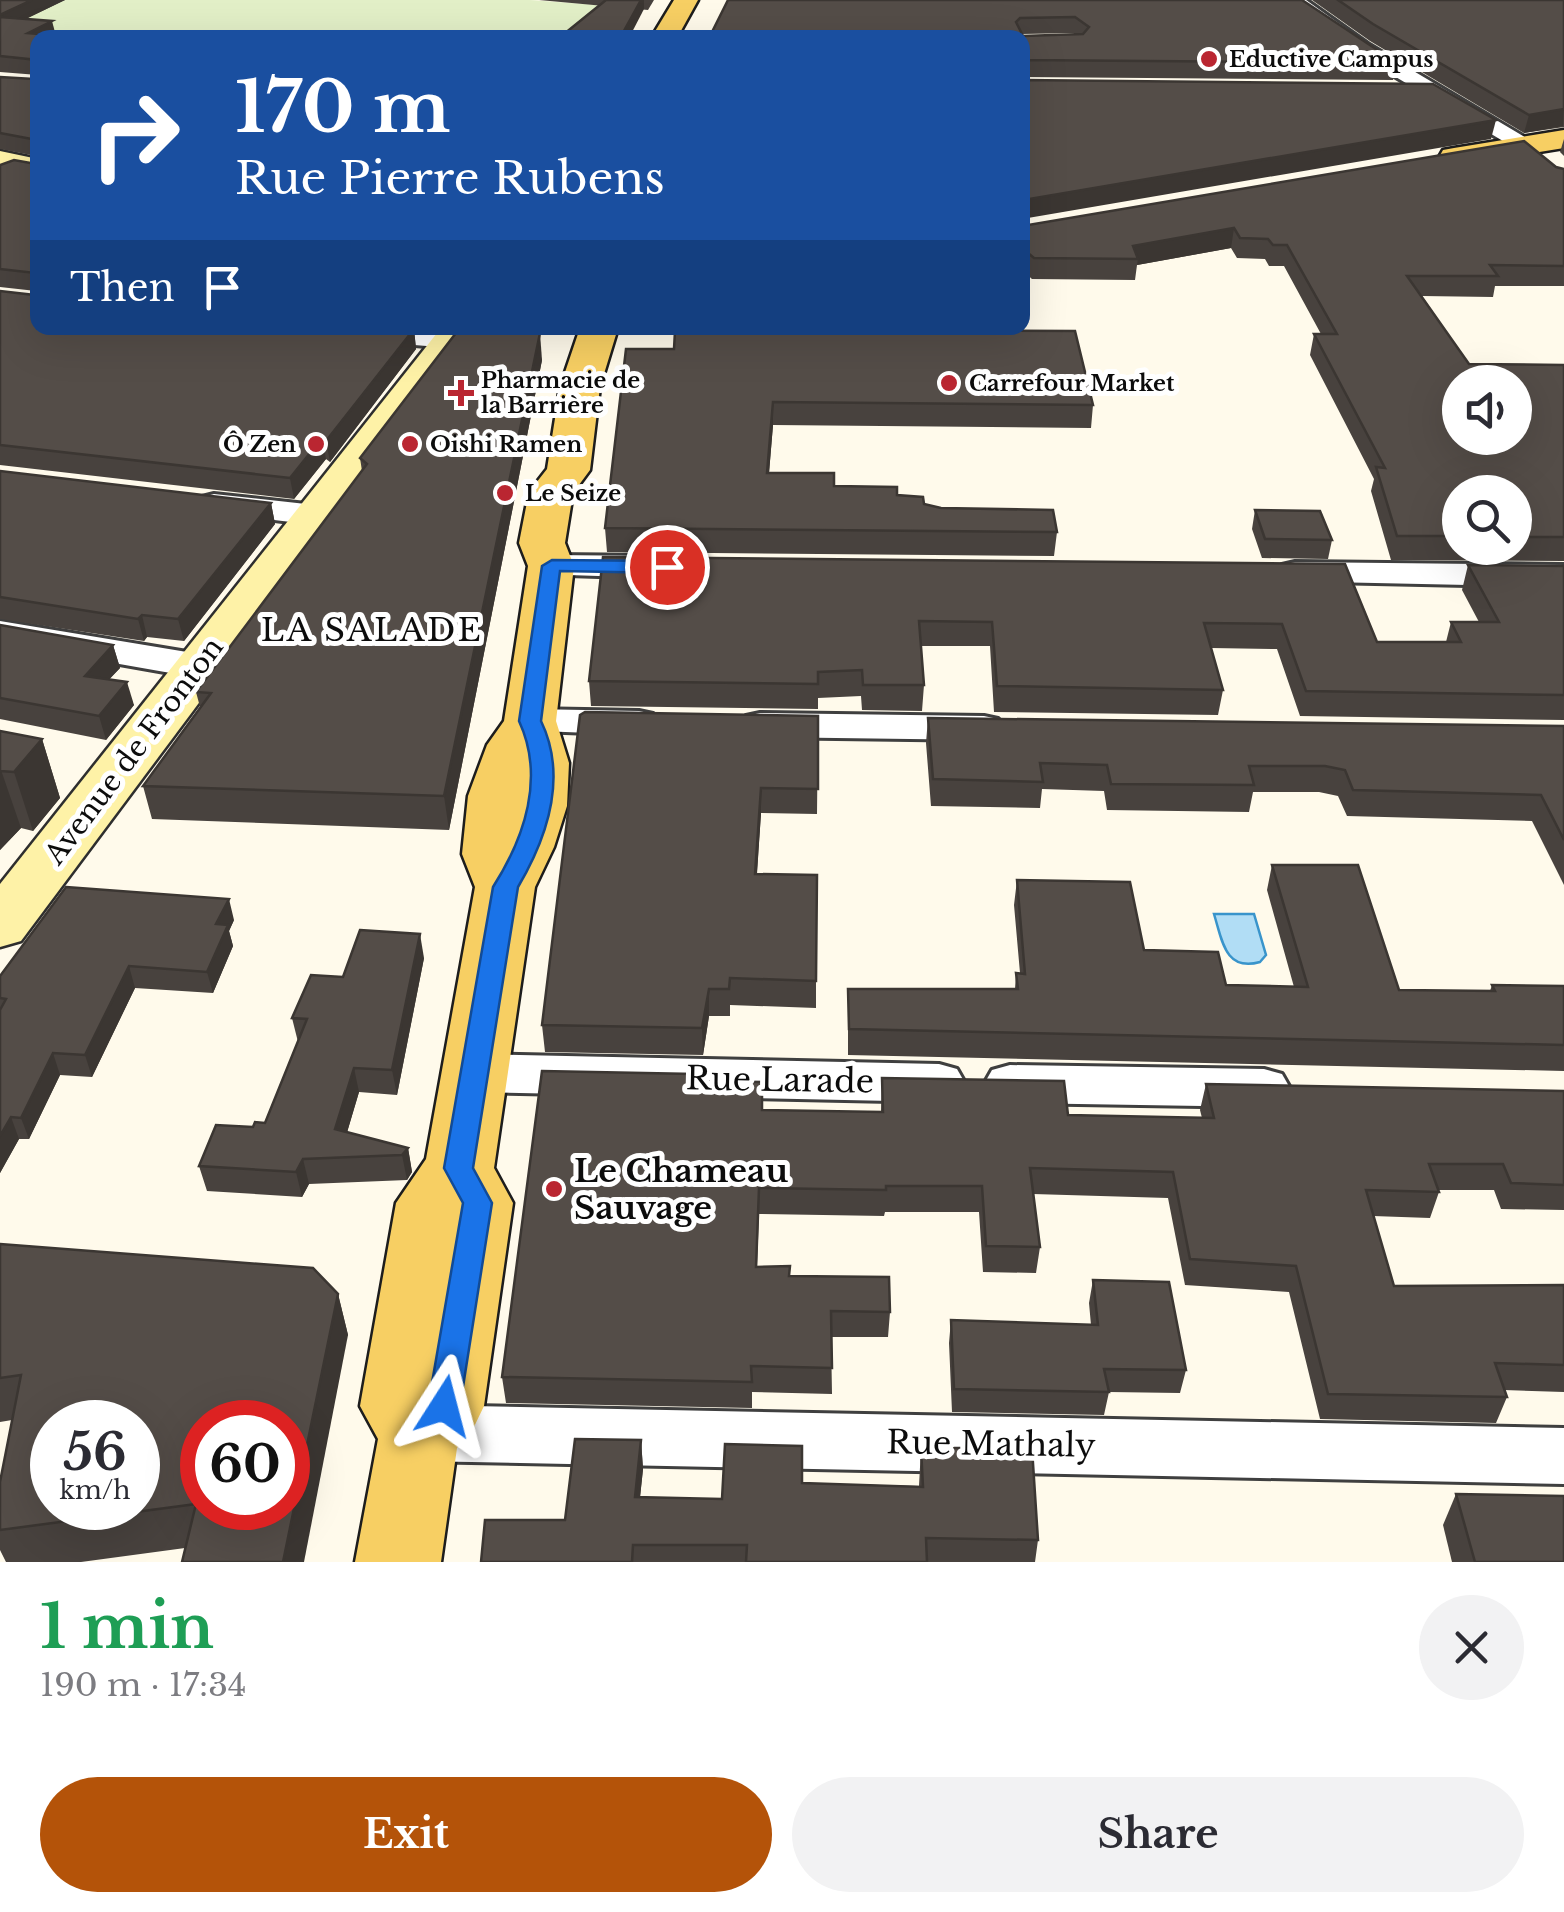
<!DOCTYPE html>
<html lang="en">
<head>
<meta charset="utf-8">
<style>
  body { margin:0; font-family:"Libre Baskerville",serif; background:#f2f2f3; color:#2b2b33; height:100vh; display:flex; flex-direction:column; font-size:38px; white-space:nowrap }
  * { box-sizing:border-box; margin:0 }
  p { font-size:32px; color:#7c7c81 }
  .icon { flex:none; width:55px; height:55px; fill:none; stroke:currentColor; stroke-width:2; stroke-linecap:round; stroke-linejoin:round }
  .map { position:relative; height:1562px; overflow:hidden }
  .panel { display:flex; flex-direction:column; background:#fff; flex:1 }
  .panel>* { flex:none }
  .banner { position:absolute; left:30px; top:30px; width:1000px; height:305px; border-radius:20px; box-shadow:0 10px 40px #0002; background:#1a4fa0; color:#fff; overflow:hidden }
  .buttons { position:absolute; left:1442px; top:365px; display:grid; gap:20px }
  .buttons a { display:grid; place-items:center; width:90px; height:90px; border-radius:50%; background:#fff; box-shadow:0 10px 40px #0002; font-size:50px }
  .speed { position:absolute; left:30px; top:1400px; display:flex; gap:20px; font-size:50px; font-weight:700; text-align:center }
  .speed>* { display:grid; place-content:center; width:130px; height:130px; border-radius:50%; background:#fff; box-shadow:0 10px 40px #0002; line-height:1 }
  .speed small { font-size:25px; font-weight:400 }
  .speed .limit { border:15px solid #d22; background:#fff; color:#111 }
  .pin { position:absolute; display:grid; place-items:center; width:85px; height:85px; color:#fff; margin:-42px; border:5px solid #fff; border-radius:50%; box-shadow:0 2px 10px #0007 }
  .me { position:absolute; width:110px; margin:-55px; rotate:9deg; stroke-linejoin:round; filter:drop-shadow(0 0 8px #0008) }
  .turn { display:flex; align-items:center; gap:35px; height:210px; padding:0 40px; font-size:45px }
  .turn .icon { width:130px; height:130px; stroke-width:2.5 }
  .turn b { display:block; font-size:70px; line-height:85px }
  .then { display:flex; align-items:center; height:95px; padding:0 40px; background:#0003; gap:20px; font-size:38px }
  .round { display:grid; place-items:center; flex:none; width:105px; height:105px; border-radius:52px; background:#f2f2f3 }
  .head { display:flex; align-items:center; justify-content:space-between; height:170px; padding:0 40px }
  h1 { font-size:60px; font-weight:800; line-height:75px; color:#1e9e55 }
  .primary-button { display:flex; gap:20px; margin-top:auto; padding:20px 40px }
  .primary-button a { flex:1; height:115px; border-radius:60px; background:#b45309; color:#fff; font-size:40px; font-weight:800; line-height:115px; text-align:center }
  .primary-button a+a { background:#f2f2f3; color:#2b2b33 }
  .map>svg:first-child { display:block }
  .pitch { fill:#e2efc7 }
  .water { fill:#b1ddf5; stroke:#3994cb; stroke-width:2.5 }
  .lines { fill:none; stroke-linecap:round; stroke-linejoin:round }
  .street-casing { stroke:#3f3f3f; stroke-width:6 }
  .secondary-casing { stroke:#2e2e2e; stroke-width:5 }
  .primary-casing { stroke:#1d1d1d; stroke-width:5 }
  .street { fill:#fff; fill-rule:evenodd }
  .secondary { fill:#fef2a7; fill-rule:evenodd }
  .primary { fill:#f7cf63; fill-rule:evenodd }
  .wall { fill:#48423e; fill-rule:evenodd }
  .shaded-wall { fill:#3b3632 }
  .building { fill:#544d48; stroke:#3b3632; stroke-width:2.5; fill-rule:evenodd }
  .route { fill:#1a73e8; stroke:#114b97; stroke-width:2.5 }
  .poi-dot { fill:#ba2631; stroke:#fff; stroke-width:4 }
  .labels { text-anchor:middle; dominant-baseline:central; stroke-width:10; stroke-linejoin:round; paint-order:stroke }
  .far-poi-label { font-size:22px; font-weight:bold; fill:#0c0c0c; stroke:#fff; text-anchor:start }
  .street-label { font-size:28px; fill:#0c0c0c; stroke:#fff }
  .quarter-label { font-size:32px; letter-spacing:2.5px; fill:#0c0c0c; stroke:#fff }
  .near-street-label { font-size:32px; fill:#0c0c0c; stroke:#fff }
  .near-poi-label { font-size:32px; font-weight:bold; fill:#0c0c0c; stroke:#fff; text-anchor:start }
</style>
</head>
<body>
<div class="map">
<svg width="1564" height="1562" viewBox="0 0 1564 1562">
  <rect width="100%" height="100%" fill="#fffaeb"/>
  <polygon class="pitch" points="26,0 530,0 598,5 564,37 38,38 0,10"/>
  <path class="water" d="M1214,914H1254L1266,955L1260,962C1225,972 1222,940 1214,914Z"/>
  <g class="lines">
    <g class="street-casing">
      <g id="street">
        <polygon points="1283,0 1306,0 1368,44 1538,145 1526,152 1518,150 1354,52"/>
        <path d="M303,328C352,325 413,321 461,333L466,339L461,345L451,348L317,337L307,334Z"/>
        <polygon points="214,494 315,505 327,508 332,515 327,522 315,525 202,511 197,504 202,497"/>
        <polygon points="551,555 659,556 672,559 677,567 672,575 659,578 538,574 533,566 538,558"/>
        <polygon points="1295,562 1564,565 1564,587 1282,581 1277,573 1282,565"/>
        <polygon points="0,621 199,654 213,658 219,666 213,674 199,678 0,643"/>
        <polygon points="530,709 639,711 653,714 659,723 653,732 639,735 516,730 510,721 516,712"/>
        <polygon points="760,713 984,716 998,719 1004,728 998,737 984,740 760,737 746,734 740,725 746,716"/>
        <polygon points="475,1054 939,1064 957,1069 965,1083 957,1097 939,1102 475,1092 457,1086 449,1073 457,1060"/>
        <polygon points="1010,1065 1264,1069 1282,1074 1290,1088 1282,1102 1264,1107 1010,1103 992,1098 984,1084 992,1070"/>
        <polygon points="419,1405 1564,1428 1564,1484 419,1461 397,1453 388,1433 397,1413"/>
      </g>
    </g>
    <g class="secondary-casing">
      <g id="secondary">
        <polygon points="0,151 38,159 38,178 0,169"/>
        <polygon points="441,328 479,328 21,941 0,947 0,884"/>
      </g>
    </g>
    <g class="primary-casing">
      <g id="primary">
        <polygon points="674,0 698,0 677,38 651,38"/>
        <polygon points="1564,130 1564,148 1454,166 1443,164 1439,157 1443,150 1454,148"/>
        <polygon points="580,328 618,328 600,387 590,470 573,493 565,543 574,566 556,721 569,763 567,806 554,847 535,887 494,1168 513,1203 484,1406 472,1431 457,1448 441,1562 355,1562 378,1439 360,1406 396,1203 426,1159 475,887 462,854 468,796 487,745 504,721 528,566 519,543 529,492 547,469 560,387"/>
      </g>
    </g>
    <use href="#street" class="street"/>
    <use href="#secondary" class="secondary"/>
    <use href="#primary" class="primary"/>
  </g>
  <g class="wall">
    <polygon points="0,0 65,0 26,19 55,35 38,75 0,72"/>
    <polygon points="539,0 654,0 648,10"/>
    <path d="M1302,0L1397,63L1393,80L1022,77V38H709ZM1074,33L1076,34L1023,36L1022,34Z"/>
    <polygon points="1312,0 1564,0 1564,127 1524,133 1370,41"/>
    <polygon points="38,76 38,328 414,329 416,349 330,462 326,459 294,499 0,465 0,291 35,295 36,291 0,287 0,165 36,164 36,156 0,149 0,77 34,79"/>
    <polygon points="1564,139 1564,156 1560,152"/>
    <path d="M1556,167L1564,169V286H1495L1493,297L1422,296L1469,364L1564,365V561L1391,560L1371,491L1374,479L1310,355L1314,334H1321L1284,266H1269L1265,259L1237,258L1231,248L1137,265L1135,280L1032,279L1022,270V226ZM1460,492H1515V548H1460Z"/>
    <polygon points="749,330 901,330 1093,405 1091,428 773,425 769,473 834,486 897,495 924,504 1057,532 1054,556 607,552 605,528 674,349"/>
    <polygon points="542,360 449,830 152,819 143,786 200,707 196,692 362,471 360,458"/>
    <polygon points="0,471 271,503 275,524 184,641 147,637 144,641 0,619"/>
    <polygon points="1255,510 1332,540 1328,559 1262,558 1252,529"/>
    <polygon points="603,557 1345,564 1377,642 1446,642 1451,622 1479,622 1462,590 1468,565 1564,566 1564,720 1300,716 1277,649 1211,648 1223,690 1218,715 994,712 990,646 921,646 924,685 922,711 862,710 861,696 818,698 818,709 591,706 589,681"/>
    <polygon points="0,625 113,645 120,668 109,679 134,705 106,740 0,719"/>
    <polygon points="818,716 817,814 761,813 757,874 816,981 816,1008 730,1005 730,1016 709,1016 703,1055 545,1052 542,1025"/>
    <polygon points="928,718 1564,726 1564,885 1532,821 1347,816 1338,796 1319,792 1253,792 1249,812 1107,810 1104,791 1042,789 1040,808 931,806 926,743"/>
    <polygon points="0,731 42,739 60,798 33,831 21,828 0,850"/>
    <polygon points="1272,865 1399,990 1490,991 1492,985 1564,986 1564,1071 848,1055 848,989 1015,989 1016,973 1020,973 1014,905 1017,880 1144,950 1226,985 1294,987 1267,890"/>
    <polygon points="234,920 229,931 233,946 213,993 135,988 92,1077 60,1075 29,1139 19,1139 0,1173 0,976"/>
    <polygon points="424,958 397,1095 359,1092 347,1132 408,1148 412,1172 407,1180 309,1184 302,1197 207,1191 199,1166 253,1127 265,1123 298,1042 292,1018 343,977"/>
    <polygon points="882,1078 1068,1115 1202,1118 1200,1110 1206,1084 1564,1091 1564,1210 1501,1209 1494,1190 1438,1190 1439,1192 1430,1218 1373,1216 1394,1286 1564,1285 1564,1392 1504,1390 1507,1397 1496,1423 1320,1419 1289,1292 1185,1285 1168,1198 1033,1194 1040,1247 1036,1273 983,1272 979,1212 885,1212 884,1216 759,1214 757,1267 790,1276 890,1312 888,1337 831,1337 832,1394 752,1392 752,1408 506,1403 502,1377 694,1081 763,1111 881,1112"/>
    <polygon points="0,1244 338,1294 348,1335 185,1548 81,1562 6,1562 0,1550 0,1482 12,1420 0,1422"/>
    <polygon points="1093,1280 1186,1370 1180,1393 1109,1392 1104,1415 952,1412 949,1343 951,1320 1091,1325 1089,1303"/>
    <polygon points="641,1440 643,1469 640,1497 722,1499 802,1483 919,1486 921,1448 1038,1540 1035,1562 481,1562 565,1520"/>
    <polygon points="1456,1494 1564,1562 1452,1562 1443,1525"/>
  </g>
  <g class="shaded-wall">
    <polygon points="32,0 65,0 0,31 0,15"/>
    <polygon points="641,0 644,0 644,9 629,38 620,38"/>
    <polygon points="52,21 56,36 28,33"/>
    <polygon points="1564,109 1563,126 1524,133 1529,115"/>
    <polygon points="1496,120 1491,139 1022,219 1023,200"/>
    <polygon points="1234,228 1231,248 1137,265 1138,259 1133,246"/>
    <polygon points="414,329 416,349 330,462 326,441"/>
    <polygon points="540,333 542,360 449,830 444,796"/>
    <polygon points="773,402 773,425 767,497 767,473"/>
    <polygon points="322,438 326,459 294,499 290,478"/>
    <polygon points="271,503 275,524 184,641 178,619"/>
    <polygon points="142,615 147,637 144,641 138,619"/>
    <polygon points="113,645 120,668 91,699 85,676"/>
    <polygon points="127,682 134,705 106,740 99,716"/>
    <polygon points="42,739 60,798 33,831 14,772"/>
    <polygon points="1,770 21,828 0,850 0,771"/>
    <polygon points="761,788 761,813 755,900 755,874"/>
    <polygon points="229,899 234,920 229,931 233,946 213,993 207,972 216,924"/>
    <polygon points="420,934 424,958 397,1095 392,1070"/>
    <polygon points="129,966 135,988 92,1077 85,1055"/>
    <polygon points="709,989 709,1016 703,1055 702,1028"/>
    <polygon points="53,1053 60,1075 29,1139 21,1118"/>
    <polygon points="354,1068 359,1092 341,1153 335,1129"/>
    <polygon points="11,1117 19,1139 0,1173 0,1136"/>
    <polygon points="408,1148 412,1172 407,1180 402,1155"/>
    <polygon points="303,1159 309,1184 302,1197 296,1172"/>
    <polygon points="338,1294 348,1335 304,1562 283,1562"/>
    <polygon points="641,1440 643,1469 637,1526 635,1497"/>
  </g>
  <g class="building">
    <polygon points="0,0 32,0 0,15"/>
    <polygon points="606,0 641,0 620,38 559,38"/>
    <path d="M728,0H1302L1397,63L1023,60L1022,64V38H709ZM1075,17L1089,27L1083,34L1023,36L1016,22L1020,18Z"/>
    <polygon points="1338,0 1564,0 1564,109 1529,115 1373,24"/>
    <polygon points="0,17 52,21 28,33 88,38 38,38 38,69 37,60 0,56"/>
    <polygon points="38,76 38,328 389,328 414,329 326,441 322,438 290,478 0,445 0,291 35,295 36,273 0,269 0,165 14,160 36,164 37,140 0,133 0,77 34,79"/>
    <polygon points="1022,80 1433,84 1496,120 1023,200 1022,207"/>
    <path d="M1524,141L1556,167L1564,169V266L1490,265L1498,276H1407L1469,364L1564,365V537H1515V492H1460V536H1397L1376,467L1385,468L1314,334H1337L1287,245H1273L1268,239L1240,238L1234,228L1133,246L1138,259L1034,258L1022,248V226ZM1460,382H1515V438H1460Z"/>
    <polygon points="750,328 901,328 901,330 1075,331 1093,405 773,402 767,473 834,473 834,486 897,487 897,495 923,497 924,504 941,508 1053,510 1057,532 605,528 626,349 674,349 675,331 749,330"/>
    <polygon points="459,329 540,333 444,796 143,786 211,693 196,692 367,464 360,458"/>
    <polygon points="0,471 271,503 178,619 142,615 138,619 0,597"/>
    <polygon points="1255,510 1320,511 1332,540 1265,539"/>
    <polygon points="603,557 1345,564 1377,642 1461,642 1451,622 1499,622 1468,565 1564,566 1564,695 1306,691 1282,624 1204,623 1223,690 997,686 992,622 919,621 924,685 863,685 862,670 818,672 818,684 589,681"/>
    <polygon points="0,625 113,645 85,676 127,682 99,716 0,698"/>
    <polygon points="585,712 818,716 818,789 761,788 755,874 817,875 816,981 730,978 729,989 709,989 702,1028 542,1025 580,715"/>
    <polygon points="928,718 1564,726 1564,840 1541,795 1353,790 1345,770 1325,766 1249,766 1254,785 1111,784 1107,765 1040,763 1043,782 933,779"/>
    <polygon points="0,731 42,739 14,772 0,771"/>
    <polygon points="1272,865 1358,865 1399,990 1495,991 1492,985 1564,986 1564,1045 849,1029 848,989 1018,989 1016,973 1025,974 1017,880 1130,882 1144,950 1218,952 1226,985 1308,987"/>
    <polygon points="66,887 229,899 216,924 228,925 207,972 129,966 85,1055 53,1053 21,1118 11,1117 0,1136 0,1010 6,999 0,998 0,976"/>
    <polygon points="360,930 420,934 392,1070 354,1068 335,1129 408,1148 402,1155 303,1159 296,1172 199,1166 216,1125 253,1127 255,1122 265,1123 307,1019 292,1018 311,975 343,977"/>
    <polygon points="542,1071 694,1074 692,1081 762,1082 762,1110 883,1112 882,1078 1064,1081 1068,1115 1214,1118 1206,1084 1564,1091 1564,1185 1511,1183 1503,1164 1429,1164 1439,1192 1366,1190 1394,1286 1564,1285 1564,1365 1495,1363 1507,1397 1328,1394 1296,1266 1190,1259 1173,1172 1030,1168 1040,1247 986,1246 982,1186 886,1186 886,1190 759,1188 756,1267 790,1266 789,1276 889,1277 890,1312 831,1311 832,1368 751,1366 752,1382 502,1377"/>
    <path d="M0,1244L313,1268L338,1294L283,1562H182L196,1504L0,1530V1482L21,1375L0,1378ZM52,1422H138V1508H52ZM202,1422H288V1508H202Z"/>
    <polygon points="1093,1280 1169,1282 1186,1370 1104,1369 1109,1392 954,1389 951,1320 1098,1325"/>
    <polygon points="575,1439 641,1440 635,1497 722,1499 725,1444 802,1446 802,1483 923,1487 921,1448 1032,1448 1038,1540 926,1538 927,1562 746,1562 747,1545 633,1545 632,1562 481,1562 485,1520 565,1520"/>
    <polygon points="1456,1494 1564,1496 1564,1562 1475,1562"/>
  </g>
  <path class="route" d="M552,560L667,561L677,567L667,573L560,571L541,721C568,777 548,836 518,887L473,1168L492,1203L460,1406L456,1416L444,1421L432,1416L428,1406L463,1203L444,1168L493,887C525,837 545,777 519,721L542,566Z"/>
  <g class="poi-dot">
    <circle cx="1209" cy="59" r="10"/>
    <circle cx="949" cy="383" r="10"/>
    <path d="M456 378h10v10h10v10h-10v10h-10v-10h-10v-10h10z"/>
    <circle cx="316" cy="444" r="10"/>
    <circle cx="410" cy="444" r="10"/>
    <circle cx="505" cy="493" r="10"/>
    <circle cx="554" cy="1189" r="10"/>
  </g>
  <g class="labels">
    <g class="far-poi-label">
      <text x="1229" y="59">Eductive Campus</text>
      <text x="481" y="380">Pharmacie de<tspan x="481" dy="25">la Barrière</tspan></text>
      <text x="969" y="383">Carrefour Market</text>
      <text x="296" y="444" text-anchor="end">Ô Zen</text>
      <text x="430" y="444">Oishi Ramen</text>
      <text x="525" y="493">Le Seize</text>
    </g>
    <g class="street-label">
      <text transform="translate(134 751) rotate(-53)">Avenue de Fronton</text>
    </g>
    <g class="quarter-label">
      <text x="372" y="630">LA SALADE</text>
    </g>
    <g class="near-street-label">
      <text transform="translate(780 1080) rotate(1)">Rue Larade</text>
      <text transform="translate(991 1444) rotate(1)">Rue Mathaly</text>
    </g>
    <g class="near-poi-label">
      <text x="574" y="1171">Le Chameau<tspan x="574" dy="37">Sauvage</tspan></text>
    </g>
  </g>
</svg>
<div class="buttons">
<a><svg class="icon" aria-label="sound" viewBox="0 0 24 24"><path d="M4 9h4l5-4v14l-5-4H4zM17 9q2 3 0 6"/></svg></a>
<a><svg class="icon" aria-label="search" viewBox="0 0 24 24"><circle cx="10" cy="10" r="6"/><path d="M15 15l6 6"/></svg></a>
</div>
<div class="speed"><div>56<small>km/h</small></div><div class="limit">60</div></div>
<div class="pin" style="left:667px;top:567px;background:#d93025"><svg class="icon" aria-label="arrive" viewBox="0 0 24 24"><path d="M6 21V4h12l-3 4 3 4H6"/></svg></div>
<svg class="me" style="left:444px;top:1406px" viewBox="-20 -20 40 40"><path d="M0-17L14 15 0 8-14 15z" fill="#1a73e8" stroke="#fff" stroke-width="4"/></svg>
<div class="banner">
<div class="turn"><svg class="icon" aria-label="right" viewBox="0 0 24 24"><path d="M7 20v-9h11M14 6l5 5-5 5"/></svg><div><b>170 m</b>Rue Pierre Rubens</div></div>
<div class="then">Then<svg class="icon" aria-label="arrive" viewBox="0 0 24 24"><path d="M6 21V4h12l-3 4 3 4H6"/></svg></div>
</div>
</div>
<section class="panel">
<div class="head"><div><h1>1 min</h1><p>190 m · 17:34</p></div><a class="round"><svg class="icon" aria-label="close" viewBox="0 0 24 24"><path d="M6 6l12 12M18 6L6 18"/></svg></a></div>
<div class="primary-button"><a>Exit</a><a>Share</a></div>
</section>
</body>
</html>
